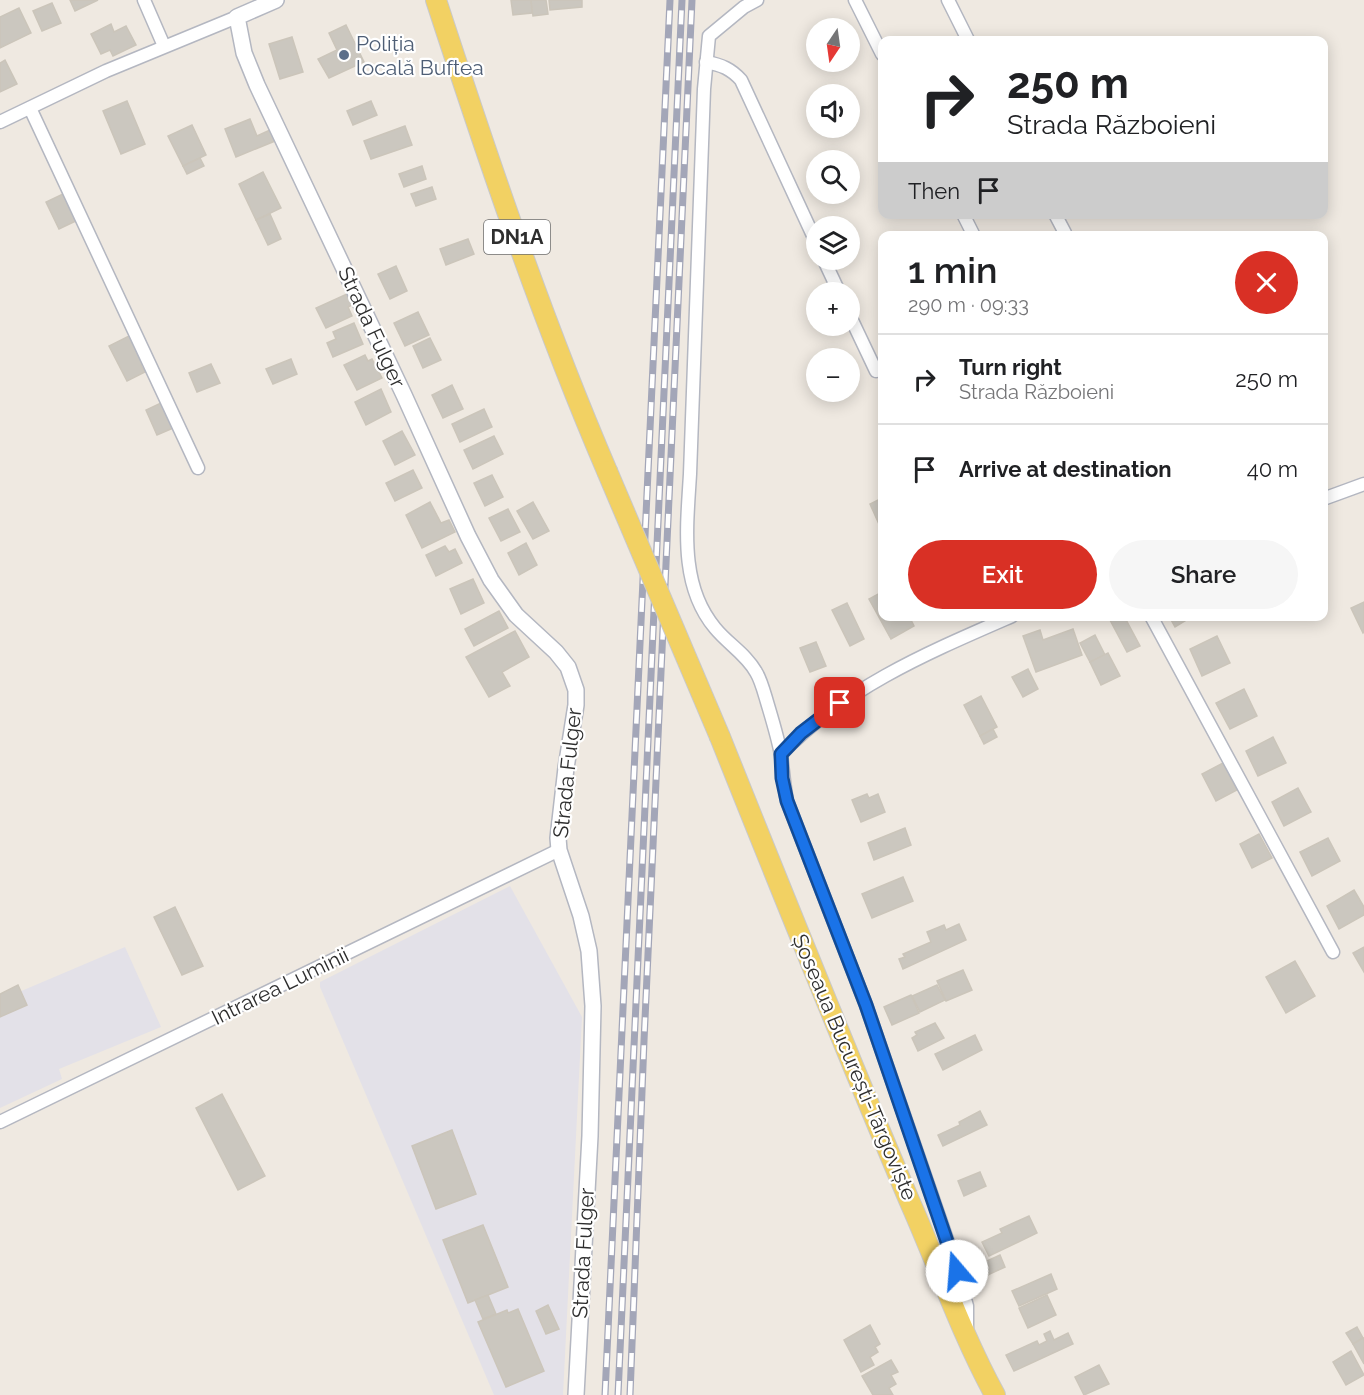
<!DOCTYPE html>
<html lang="en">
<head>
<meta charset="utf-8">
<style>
  body { margin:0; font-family:Raleway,sans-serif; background:#f6f6f6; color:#202124; height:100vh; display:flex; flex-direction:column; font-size:22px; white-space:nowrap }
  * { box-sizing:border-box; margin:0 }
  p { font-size:20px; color:#757577 }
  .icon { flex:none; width:33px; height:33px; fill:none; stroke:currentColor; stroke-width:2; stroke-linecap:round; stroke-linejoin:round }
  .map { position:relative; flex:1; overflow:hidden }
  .panel { position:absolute; left:878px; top:231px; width:450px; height:390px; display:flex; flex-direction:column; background:#fff; border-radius:12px; box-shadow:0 3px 15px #0003 }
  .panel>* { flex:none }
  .top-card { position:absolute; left:878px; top:36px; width:450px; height:183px; border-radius:12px; box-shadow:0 3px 15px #0003; background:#fff; color:#202124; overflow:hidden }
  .needle { width:39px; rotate:193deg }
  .buttons { position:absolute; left:806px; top:18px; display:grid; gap:12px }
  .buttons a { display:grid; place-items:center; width:54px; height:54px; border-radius:50%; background:#fff; box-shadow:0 3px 15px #0003; font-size:30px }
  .pin { position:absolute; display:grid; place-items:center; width:51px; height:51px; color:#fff; margin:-26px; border-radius:12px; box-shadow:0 3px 9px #0006 }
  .me { position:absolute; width:66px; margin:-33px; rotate:342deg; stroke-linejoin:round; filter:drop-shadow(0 0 4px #0008) }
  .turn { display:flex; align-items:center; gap:21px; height:126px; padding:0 30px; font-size:27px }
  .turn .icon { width:78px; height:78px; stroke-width:2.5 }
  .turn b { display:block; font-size:42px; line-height:51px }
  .then { display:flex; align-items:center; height:57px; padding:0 30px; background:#0003; gap:12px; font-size:22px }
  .round { display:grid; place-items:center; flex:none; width:63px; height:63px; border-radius:32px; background:#f6f6f6 }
  .summary { display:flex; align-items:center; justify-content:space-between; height:102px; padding:0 30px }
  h1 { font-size:36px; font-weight:600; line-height:45px }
  .button { display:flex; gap:12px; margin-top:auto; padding:12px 30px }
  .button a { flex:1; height:69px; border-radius:36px; background:#d93025; color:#fff; font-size:24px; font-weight:600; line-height:69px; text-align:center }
  .button a+a { background:#f6f6f6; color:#202124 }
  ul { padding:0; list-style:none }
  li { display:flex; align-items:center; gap:18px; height:90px; padding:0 30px; border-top:2px solid #e0e0e0 }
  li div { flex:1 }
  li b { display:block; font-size:22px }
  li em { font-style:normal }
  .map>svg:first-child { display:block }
  .industrial { fill:#e3e1e8 }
  .building { fill:#cbc7bf; stroke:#cbc5ba; stroke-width:1.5 }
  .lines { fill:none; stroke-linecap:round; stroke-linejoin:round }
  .minor-casing { stroke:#b4b7c1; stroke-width:15 }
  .tertiary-casing { stroke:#b4b7c1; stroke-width:18 }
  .primary-casing { stroke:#c9c9c9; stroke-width:22 }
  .minor { stroke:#fff; stroke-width:12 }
  .tertiary { stroke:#fff; stroke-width:15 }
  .primary { stroke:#f2d163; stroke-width:20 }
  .rail-casing { stroke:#a3a6b8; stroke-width:7 }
  .rail { stroke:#fff; stroke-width:4.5; stroke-dasharray:14; stroke-linecap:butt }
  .primary-bridge-casing { stroke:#c9c9c9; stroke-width:22; stroke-linecap:butt }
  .primary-bridge { stroke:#f2d163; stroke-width:20 }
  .route-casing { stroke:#114b97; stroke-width:15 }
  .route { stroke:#1a73e8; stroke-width:10 }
  .service-dot { fill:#5c6f8a; stroke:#fff; stroke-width:2 }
  .labels { text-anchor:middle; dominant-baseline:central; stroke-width:4.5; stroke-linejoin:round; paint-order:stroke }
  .shield { fill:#fff; stroke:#6d6d6d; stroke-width:1.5 }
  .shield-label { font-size:20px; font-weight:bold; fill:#2e2e2e }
  .service-label { font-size:21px; fill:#4e5e75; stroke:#fff; text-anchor:start }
  .street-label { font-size:21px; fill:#2e2e2e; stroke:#fff }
</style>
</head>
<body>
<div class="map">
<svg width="1364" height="1395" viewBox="0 0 1364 1395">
  <rect width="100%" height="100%" fill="#efe9e1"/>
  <g class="industrial">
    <polygon points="510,886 582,1017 563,1395 494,1395 320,987 320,982"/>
    <polygon points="125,947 161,1027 59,1069 62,1079 0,1108 0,994 19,992"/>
  </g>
  <g class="building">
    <polygon points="70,0 98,0 75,11"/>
    <polygon points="511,0 531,0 532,13 513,15"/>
    <polygon points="531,0 546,0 548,14 533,16"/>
    <polygon points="549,0 582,0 582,7 550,10"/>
    <polygon points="52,3 61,23 42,31 33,11"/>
    <polygon points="19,8 31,33 0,48 0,17"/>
    <polygon points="111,24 114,32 126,26 136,45 113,56 110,50 101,54 91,34"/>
    <polygon points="346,25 364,62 329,78 318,59 337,50 329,33"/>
    <polygon points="292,37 303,72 280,79 269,44"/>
    <polygon points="5,60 17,84 0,92 0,63"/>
    <polygon points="127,101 145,144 121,154 103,111"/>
    <polygon points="371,101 377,115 353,125 347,111"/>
    <polygon points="250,119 257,136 270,130 275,141 236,157 225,129"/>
    <polygon points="192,125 206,155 183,166 168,136"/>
    <polygon points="405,126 412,145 371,159 364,141"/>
    <polygon points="200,158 204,166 187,174 183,166"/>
    <polygon points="422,166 426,179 404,187 399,174"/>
    <polygon points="263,172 281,208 256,220 239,184"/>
    <polygon points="432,187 436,199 416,206 411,194"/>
    <polygon points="63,194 76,221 59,229 46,202"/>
    <polygon points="270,214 281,239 268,245 256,220"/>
    <polygon points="468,239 474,254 446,265 440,249"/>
    <polygon points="396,266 407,291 390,299 378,274"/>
    <polygon points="347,294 352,305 348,307 352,316 326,328 316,308"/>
    <polygon points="418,312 429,335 405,346 394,323"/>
    <polygon points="354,323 363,344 333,357 327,343 336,339 333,332"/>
    <polygon points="133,334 146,362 141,365 145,372 127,381 109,346"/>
    <polygon points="430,338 441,360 423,368 413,346"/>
    <polygon points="365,355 368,361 372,359 382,378 357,390 344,365"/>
    <polygon points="291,359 297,374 273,384 266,369"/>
    <polygon points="211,364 220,383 197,392 189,373"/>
    <polygon points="452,385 463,409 443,418 432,395"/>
    <polygon points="381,389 391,412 366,425 355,402"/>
    <polygon points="161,403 173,428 157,435 146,410"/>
    <polygon points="484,409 492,427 460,442 452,424"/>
    <polygon points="402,431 415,455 395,465 383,441"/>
    <polygon points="494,436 503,454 473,469 464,450"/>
    <polygon points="413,470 422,488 395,501 386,483"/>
    <polygon points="492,475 503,497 485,506 474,483"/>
    <polygon points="882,498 882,531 870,504"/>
    <polygon points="430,502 441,523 449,520 455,532 422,548 406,515"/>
    <polygon points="533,502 549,531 533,539 517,511"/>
    <polygon points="508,509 520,532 501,541 489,518"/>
    <polygon points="526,543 537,565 519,575 508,553"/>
    <polygon points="445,546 449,552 455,549 462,563 436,576 426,555"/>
    <polygon points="473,579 484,603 461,614 450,589"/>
    <polygon points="882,592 882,616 909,616 914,626 891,639 869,599"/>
    <polygon points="1364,602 1364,632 1363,633 1351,608"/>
    <polygon points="847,603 864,639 850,646 832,610"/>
    <polygon points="499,611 508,628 474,646 465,629"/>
    <polygon points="1116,616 1124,616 1140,646 1127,652 1110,620"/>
    <polygon points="1169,616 1193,616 1175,627"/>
    <polygon points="1073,629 1082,655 1036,672 1023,636 1040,630 1043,640"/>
    <polygon points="515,631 529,657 502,672 510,686 489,697 466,657"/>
    <polygon points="1095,635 1105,655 1090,662 1080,643"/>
    <polygon points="1217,636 1230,663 1202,676 1190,649"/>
    <polygon points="816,642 826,666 810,672 800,648"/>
    <polygon points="1108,653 1120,676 1101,685 1090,662"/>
    <polygon points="1028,669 1038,689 1023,697 1012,677"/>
    <polygon points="1244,689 1257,716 1230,729 1216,703"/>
    <polygon points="981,696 997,727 980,736 964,705"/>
    <polygon points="993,729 997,737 984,744 980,736"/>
    <polygon points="1273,737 1286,763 1258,776 1246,751"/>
    <polygon points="1223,763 1237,790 1216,801 1202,774"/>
    <polygon points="1298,788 1311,812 1284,826 1272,802"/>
    <polygon points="867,794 869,798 878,794 885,812 861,822 852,800"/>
    <polygon points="905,828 911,845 874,860 868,843"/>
    <polygon points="1259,834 1272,858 1252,868 1240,844"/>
    <polygon points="1328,838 1340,861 1312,876 1300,852"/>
    <polygon points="903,877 913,901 872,918 862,894"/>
    <polygon points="1354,890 1364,907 1364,915 1339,929 1327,906"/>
    <polygon points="175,907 203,966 182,975 154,917"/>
    <polygon points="959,924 966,940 903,969 899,959 905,957 903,954 931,942 927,932 944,925 946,930"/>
    <polygon points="1364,947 1364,972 1353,953"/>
    <polygon points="1295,961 1315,996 1286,1013 1266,977"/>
    <polygon points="963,970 972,990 946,1001 937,981"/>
    <polygon points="18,985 27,1005 0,1017 0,994"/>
    <polygon points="937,985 945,1000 920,1012 912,996"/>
    <polygon points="911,995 919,1013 892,1025 884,1007"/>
    <polygon points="935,1023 944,1038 918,1051 912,1038 917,1035 915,1032"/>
    <polygon points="975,1035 982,1050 943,1070 935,1054"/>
    <polygon points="222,1094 265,1176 238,1190 196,1108"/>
    <polygon points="980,1111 987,1125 943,1146 938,1135 960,1125 959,1122"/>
    <polygon points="452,1130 476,1194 436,1209 412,1146"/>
    <polygon points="980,1172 986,1186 964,1196 958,1181"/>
    <polygon points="1029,1216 1037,1233 989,1256 982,1242 1002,1233 1000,1229"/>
    <polygon points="483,1225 508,1287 468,1303 443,1240"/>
    <polygon points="1000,1255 1005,1267 979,1279 974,1267"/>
    <polygon points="1051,1274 1057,1289 1019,1306 1012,1291"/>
    <polygon points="488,1295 496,1314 483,1319 475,1300"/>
    <polygon points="1047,1295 1056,1315 1028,1328 1019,1308"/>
    <polygon points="548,1305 559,1329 546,1334 536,1311"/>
    <polygon points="518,1309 544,1371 506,1387 478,1322 507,1310 508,1313"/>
    <polygon points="870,1325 880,1344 875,1347 878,1352 870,1357 874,1365 861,1372 844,1340"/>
    <polygon points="1357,1327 1363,1338 1353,1344 1346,1333"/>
    <polygon points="1050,1331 1054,1340 1068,1333 1073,1344 1014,1371 1006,1355 1037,1341 1039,1345 1047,1341 1044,1334"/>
    <polygon points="1363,1338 1364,1338 1364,1364 1353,1344"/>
    <polygon points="1351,1351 1364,1375 1346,1385 1333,1362"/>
    <polygon points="891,1360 898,1372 891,1375 896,1384 889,1388 893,1395 873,1395 862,1376"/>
    <polygon points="1099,1365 1109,1384 1084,1395 1075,1377"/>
  </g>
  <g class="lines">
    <g class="minor-casing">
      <g id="minor">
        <polyline points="144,0 164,46"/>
        <path d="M757,0L744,7L709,36L704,89L690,474C687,526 679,585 715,628C728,644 746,654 756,672C761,680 764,692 767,702C772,719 778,738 781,755C783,771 784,785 787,801L866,1005L952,1254L967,1306V1329"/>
        <polyline points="855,0 882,54"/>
        <polyline points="948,0 968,40"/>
        <path d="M706,62C722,65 731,69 741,80L816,242"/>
        <polyline points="30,108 198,468"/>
        <polyline points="0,122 106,71 237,17"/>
        <polyline points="963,214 974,236"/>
        <polyline points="1055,214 1065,233"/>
        <polyline points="824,260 839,292"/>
        <polyline points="849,314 876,371"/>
        <polyline points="1323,499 1364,484"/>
        <polyline points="1151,616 1333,952"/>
        <path d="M781,754C846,687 927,653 1012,616"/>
        <polyline points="0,1122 559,850"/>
      </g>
    </g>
    <g class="tertiary-casing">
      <polyline id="tertiary" points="276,0 237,17 244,53 257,85 404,395 468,536 491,580 516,615 556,652 568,667 576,690 576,705 566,768 558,838 559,850 581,916 589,951 593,1006 590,1136 576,1395"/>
    </g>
    <g class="primary-casing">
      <g id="primary">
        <path d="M436,0C488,159 541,317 607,471"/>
        <path d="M720,737C782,892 844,1047 909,1200C938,1265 961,1333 995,1395"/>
      </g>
    </g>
    <use href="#minor" class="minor"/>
    <use href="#tertiary" class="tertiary"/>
    <use href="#primary" class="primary"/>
    <g class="rail-casing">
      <g id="rail">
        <polyline points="605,1395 670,0"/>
        <polyline points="618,1395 682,0"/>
        <polyline points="630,1395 644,1041 692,0"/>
      </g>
    </g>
    <use href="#rail" class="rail"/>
    <g class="primary-bridge-casing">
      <polyline id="primary-bridge" points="607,471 720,737"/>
    </g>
    <use href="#primary-bridge" class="primary-bridge"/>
  </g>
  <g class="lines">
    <g class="route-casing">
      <polyline id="route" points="840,703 801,733 781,754 782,778 787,801 866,1005 957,1271"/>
    </g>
    <use href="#route" class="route"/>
  </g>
  <circle class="service-dot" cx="344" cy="55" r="6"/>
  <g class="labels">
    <rect class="shield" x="484" y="220" width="66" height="34" rx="4.5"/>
    <g class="shield-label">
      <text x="517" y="237">DN1A</text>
    </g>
    <g class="service-label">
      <text x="356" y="43">Poliția<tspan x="356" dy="24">locală Buftea</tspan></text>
    </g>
    <g class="street-label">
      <text transform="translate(372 327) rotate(65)">Strada Fulger</text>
      <text transform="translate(567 773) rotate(-84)">Strada Fulger</text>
      <text transform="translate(280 986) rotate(-26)">Intrarea Luminii</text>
      <text transform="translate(855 1067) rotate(67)">Șoseaua București-Târgoviște</text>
      <text transform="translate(583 1253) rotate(-87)">Strada Fulger</text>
    </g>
  </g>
</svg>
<div class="buttons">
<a><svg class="needle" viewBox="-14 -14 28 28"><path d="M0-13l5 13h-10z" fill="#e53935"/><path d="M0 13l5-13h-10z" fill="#757577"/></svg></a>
<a><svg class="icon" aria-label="sound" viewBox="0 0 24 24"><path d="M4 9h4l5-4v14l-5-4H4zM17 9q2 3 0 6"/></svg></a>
<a><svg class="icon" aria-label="search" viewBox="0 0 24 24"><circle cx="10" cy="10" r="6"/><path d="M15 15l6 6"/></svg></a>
<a><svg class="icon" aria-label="layers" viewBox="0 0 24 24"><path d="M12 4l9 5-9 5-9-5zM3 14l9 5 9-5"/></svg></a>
<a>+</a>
<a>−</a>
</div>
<div class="pin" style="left:840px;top:703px;background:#d93025"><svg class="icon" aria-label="arrive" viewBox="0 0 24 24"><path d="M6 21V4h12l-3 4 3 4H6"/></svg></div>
<svg class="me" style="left:957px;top:1271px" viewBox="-20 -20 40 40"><circle r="19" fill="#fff"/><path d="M0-13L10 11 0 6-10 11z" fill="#1a73e8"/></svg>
<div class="top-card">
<div class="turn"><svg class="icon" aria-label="right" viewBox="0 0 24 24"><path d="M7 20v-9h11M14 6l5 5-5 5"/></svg><div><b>250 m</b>Strada Războieni</div></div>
<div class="then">Then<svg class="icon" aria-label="arrive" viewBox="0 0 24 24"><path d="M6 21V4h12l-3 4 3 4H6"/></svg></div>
</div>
<section class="panel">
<div class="summary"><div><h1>1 min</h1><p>290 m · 09:33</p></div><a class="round" style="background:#d93025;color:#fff"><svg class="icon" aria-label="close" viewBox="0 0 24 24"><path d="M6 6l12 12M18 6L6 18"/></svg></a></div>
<ul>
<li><svg class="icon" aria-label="right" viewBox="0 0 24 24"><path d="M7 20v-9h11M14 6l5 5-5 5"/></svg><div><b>Turn right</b><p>Strada Războieni</p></div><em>250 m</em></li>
<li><svg class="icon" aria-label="arrive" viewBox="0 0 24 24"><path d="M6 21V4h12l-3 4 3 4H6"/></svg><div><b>Arrive at destination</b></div><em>40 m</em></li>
</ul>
<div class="button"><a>Exit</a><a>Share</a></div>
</section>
</div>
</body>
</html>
